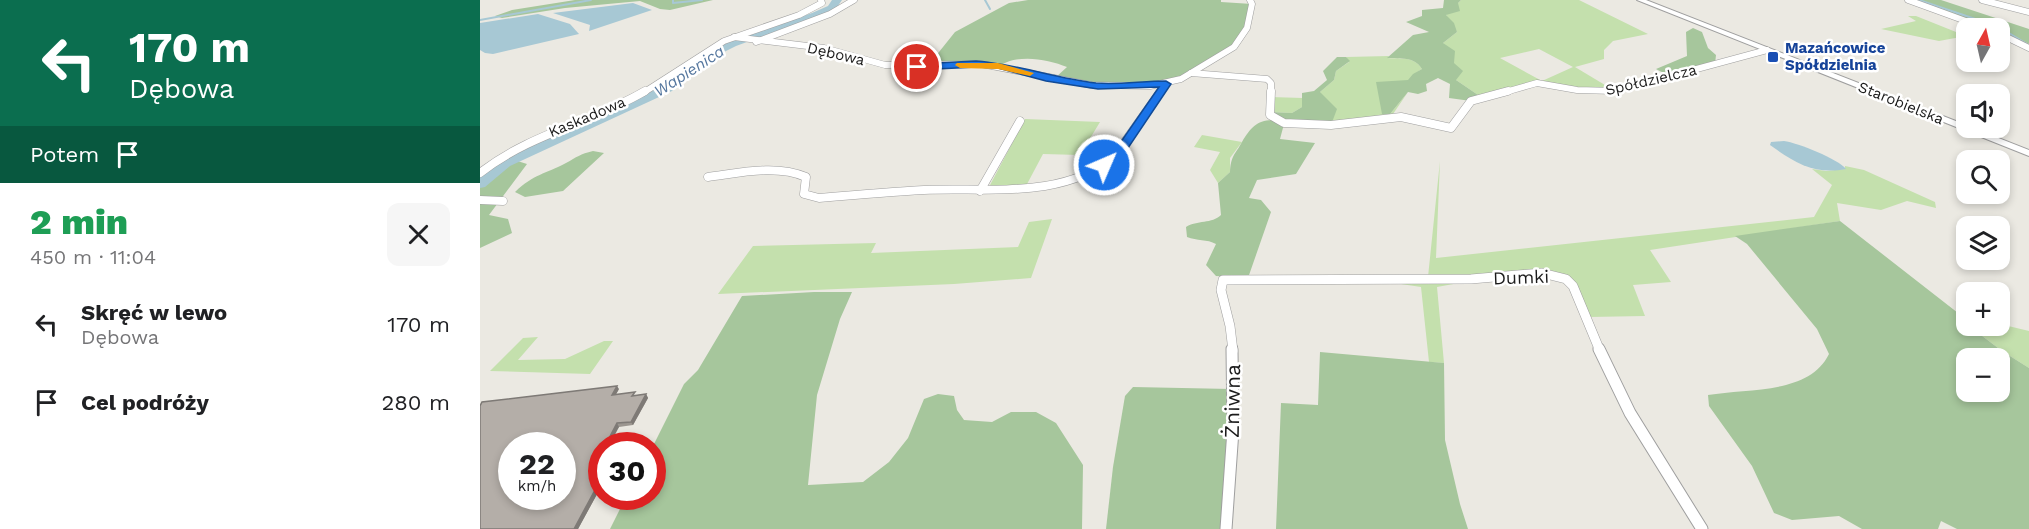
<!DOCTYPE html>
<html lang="pl">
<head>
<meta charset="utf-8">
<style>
  body { margin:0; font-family:"Work Sans",sans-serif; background:#f6f6f6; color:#202124; height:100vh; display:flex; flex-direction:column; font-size:22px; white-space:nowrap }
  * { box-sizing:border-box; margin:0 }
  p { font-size:20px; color:#757577 }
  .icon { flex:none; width:33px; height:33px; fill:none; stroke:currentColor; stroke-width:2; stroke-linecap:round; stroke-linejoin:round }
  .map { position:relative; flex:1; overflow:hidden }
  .details { display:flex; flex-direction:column; background:#fff; width:480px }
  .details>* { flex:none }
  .hud { background:#0b6e4f; color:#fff; overflow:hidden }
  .needle { width:39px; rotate:8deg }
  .fabs { position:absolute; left:1476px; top:18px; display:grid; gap:12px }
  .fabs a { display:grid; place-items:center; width:54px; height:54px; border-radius:12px; background:#fff; box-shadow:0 3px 9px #0003; font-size:30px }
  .speed { position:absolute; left:18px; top:432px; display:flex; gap:12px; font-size:30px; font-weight:700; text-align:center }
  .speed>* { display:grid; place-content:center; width:78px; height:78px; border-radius:50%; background:#fff; box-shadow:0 3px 9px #0003; line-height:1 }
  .speed small { font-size:15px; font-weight:400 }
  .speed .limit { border:9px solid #d22; background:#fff; color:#111 }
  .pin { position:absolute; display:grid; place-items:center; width:51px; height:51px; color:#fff; margin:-26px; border:3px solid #fff; border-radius:50%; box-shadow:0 2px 6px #0007 }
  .me { position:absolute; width:66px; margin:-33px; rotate:45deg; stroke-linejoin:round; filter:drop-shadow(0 0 4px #0008) }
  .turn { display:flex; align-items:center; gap:21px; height:126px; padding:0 30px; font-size:27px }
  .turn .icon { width:78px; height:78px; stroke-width:2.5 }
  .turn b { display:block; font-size:42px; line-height:51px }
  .then { display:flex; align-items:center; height:57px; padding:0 30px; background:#0003; gap:12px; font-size:22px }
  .round { display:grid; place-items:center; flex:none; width:63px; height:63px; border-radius:12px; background:#f6f6f6 }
  .summary { display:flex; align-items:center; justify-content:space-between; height:102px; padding:0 30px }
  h1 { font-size:36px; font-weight:800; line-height:45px; color:#1e9e55 }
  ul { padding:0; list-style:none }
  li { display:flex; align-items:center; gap:18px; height:78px; padding:0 30px }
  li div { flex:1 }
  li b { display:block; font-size:22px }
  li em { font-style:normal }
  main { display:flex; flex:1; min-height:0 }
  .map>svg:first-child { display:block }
  .grass { fill:#c4e0ad; fill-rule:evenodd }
  .forest { fill:#a6c69c; fill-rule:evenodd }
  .water { fill:#a7c8d4 }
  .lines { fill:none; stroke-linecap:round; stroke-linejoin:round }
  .stream { stroke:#a7c8d4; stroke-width:2 }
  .river { fill:#a7c8d4; fill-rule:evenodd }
  .minor-far3-casing { stroke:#9f9f9f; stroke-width:7 }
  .minor-far2-casing { stroke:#9f9f9f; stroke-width:9 }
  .minor-far1-casing { stroke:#9f9f9f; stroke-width:10 }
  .minor-casing { stroke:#9f9f9f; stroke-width:13 }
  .tertiary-casing { stroke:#9f9f9f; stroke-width:2 }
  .minor-far3 { stroke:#fff; stroke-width:6 }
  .minor-far2 { stroke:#fff; stroke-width:8 }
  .minor-far1 { stroke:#fff; stroke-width:9 }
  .minor { stroke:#fff; stroke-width:11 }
  .tertiary { fill:#fff; fill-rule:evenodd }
  .wall { fill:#9b9690 }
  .shaded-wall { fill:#7e7a76 }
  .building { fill:#b4aea8; stroke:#7e7a76; stroke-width:1.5; fill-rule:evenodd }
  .route { fill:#1a73e8; stroke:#114b97; stroke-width:1.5 }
  .slow { fill:#f59e0b }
  .transit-dot { fill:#1a4fb4; stroke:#fff; stroke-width:2 }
  .labels { text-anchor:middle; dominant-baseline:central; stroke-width:5; stroke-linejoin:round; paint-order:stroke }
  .far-transit-label { font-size:15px; font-weight:bold; fill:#164399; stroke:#fff; text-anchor:start }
  .far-street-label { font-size:15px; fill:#1b1b1b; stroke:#fff }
  .far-water-label { font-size:16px; font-style:italic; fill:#54769e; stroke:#fff }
  .street-label { font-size:18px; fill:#1b1b1b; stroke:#fff }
  .near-street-label { font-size:21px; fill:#1b1b1b; stroke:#fff }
</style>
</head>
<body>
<main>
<section class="details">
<div class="hud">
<div class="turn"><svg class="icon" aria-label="left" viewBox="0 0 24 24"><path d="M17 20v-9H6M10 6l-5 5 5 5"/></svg><div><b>170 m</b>Dębowa</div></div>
<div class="then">Potem<svg class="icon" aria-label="arrive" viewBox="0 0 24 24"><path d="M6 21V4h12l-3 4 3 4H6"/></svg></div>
</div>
<div class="summary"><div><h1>2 min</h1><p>450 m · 11:04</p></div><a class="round"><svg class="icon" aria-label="close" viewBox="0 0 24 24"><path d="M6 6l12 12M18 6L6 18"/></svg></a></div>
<ul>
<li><svg class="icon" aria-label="left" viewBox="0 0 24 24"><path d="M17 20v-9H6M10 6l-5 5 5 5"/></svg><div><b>Skręć w lewo</b><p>Dębowa</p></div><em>170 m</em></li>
<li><svg class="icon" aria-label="arrive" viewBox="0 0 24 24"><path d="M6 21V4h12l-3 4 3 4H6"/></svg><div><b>Cel podróży</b></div><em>280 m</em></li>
</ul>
</section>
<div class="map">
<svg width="1549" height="529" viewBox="0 0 1549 529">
  <rect width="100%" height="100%" fill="#ebe9e2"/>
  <g class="grass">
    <path d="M981,0H1099L1168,34L1133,41L1124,50V59L1095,67L1135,91L1118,92L1065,84L1001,97L976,80L974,63L963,43L977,32L966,15ZM1059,49L1093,67L1062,81L1020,58Z"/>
    <polygon points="1428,16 1436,16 1486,36 1459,41 1401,29 1436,21"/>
    <path d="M909,56L908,58C921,59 934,56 942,69C926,78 919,98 910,114L928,92L913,114L851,125L840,92L854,80L856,71L869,62L866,57Z"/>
    <polygon points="790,97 823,98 822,107 812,113 790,112"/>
    <polygon points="545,119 620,122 600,155 563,154 546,186 509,187"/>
    <polygon points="722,135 762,142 750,158 750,172 738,183 730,170 740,152 714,147"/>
    <polygon points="960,161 956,258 1334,217 1352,185 1332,169 1346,171 1365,169 1365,166 1384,170 1455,202 1456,208 1427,201 1401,210 1357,203 1360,221 1170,250 1191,282 1153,285 1165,316 1109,317 1083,276 948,277"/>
    <polygon points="572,219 551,278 474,284 238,294 273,246 396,243 391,253 538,247 549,222"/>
    <polygon points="990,281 957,287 964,363 949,362 941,287 921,284"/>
    <polygon points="1520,324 1549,331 1549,368 1522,351 1489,326"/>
    <polygon points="58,337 38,360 85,359 124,341 133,341 110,374 10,371 43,338"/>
  </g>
  <g class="forest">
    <polygon points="95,0 233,0 190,10 180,9 160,1 85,8 22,18 15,16 32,10"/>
    <path d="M548,0H741V2L772,4L767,31L748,52L686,84L647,86L575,78L587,67C568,59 539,54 521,65L447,67L475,32L529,3Z"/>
    <path d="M964,0H981L978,3L980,11L966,15L974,23L977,32L963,43L975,51L974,63L983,71L976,80L1001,97L991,101L969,98L970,84L958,78L946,84L947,91L938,94L928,92L910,114H902L896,82L928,80L933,74L942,69C934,56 921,59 907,58L933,35L949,32L926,22L942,16V10L963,8Z"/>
    <polygon points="1435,0 1461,0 1549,29 1549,44 1520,31 1520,28 1487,20"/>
    <path d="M1213,28L1222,32L1228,48L1236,55L1235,64C1216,70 1195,81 1176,69L1207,56L1206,32Z"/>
    <path d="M857,57H866L870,61L856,71L854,80L840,92L857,109L851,125L804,124L800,139L835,143L816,174L777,180L769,198L781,200L791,212L768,278L736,276L726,265L736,244C727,239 717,241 707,237L706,227C717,220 732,224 741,215L738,183L750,172C751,155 755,155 762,142C771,127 777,120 795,120L790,112L812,113L822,107V93L834,91L847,80L843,71Z"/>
    <path d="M113,151L124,153L83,191L45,197L35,192C54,174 65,174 86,163C97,157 100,154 113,151Z"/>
    <polygon points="28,158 47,164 9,215 28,219 32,233 0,248 0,180"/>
    <path d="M1360,221L1478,313L1486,322V326H1489L1522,351L1549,368V529H1477L1461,521L1458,529H1382L1359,516L1312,520L1294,513L1272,466L1229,406L1228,395C1267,388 1329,395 1349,354L1337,329L1267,244L1255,236ZM1486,358H1520V392H1486Z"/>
    <polygon points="334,292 372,292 360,319 337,395 328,485 383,482 409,462 428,438 444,399 458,394 474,396 477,410 484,420 512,422 531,412 556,412 576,423 603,465 602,529 130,529 146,497 172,496 173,446 204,384 218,370 262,296"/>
    <polygon points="840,352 964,363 965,440 980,504 988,529 796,529 801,403 838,405"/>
    <polygon points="653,387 751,389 744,529 626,529 633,467 645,396"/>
  </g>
  <g class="water">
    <polygon points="153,3 172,10 109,31 110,25 73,13"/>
    <polygon points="58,14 90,24 99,34 13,54 5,53 0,50 0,23"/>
    <path d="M1304,141C1318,143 1358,159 1366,169C1335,175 1315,163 1290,145L1291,142Z"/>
  </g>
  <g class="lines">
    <g class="stream">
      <polyline points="193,0 193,3 222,0"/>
      <polyline points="505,0 510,9"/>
      <polyline points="1439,0 1519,27 1547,44"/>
      <polyline points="0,20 111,0"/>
    </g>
    <polygon class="river" points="352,0 362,0 355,10 256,46 234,57 192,91 30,166 5,187 0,188 0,177 20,160 184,85 226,53 248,42 332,13 348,6"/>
    <g class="minor-far3-casing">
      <g id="minor-far3">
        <polyline points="1428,0 1505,28"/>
        <polyline points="1502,0 1549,12"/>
        <polyline points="1520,34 1549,48"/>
        <polyline points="254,37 344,48 405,65 501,64 611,85 670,86 701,79 754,47 767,28 772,4 770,0"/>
        <polyline points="276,42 350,14 374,0"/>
        <polyline points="711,73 787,79 791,83 791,93"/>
        <polyline points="163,93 244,41 319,15 342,3 341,0"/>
        <polyline points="680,93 686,84"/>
        <polyline points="1022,93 1057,83 1097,90 1135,91 1287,50"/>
      </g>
    </g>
    <g class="minor-far2-casing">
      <g id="minor-far2">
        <polyline points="791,91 790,115 804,123 851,125 921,117 971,128 991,101 1028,91"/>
        <path d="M0,173C51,133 111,123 165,91"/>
        <path d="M228,177C259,173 296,164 326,177L324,194L339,198C374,195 409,192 444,190C508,187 581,200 634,157L681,91"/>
        <polyline points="500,191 540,121"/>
        <polyline points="0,200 23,201"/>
      </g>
    </g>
    <g class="minor-far1-casing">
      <polyline id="minor-far1" points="753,351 750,326 741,290 743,280 991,279 1062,273 1086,279 1093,286 1120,351"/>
    </g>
    <g class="minor-casing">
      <g id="minor">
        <polyline points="1119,349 1150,413 1222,529"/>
        <polyline points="746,529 753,430 752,349"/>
      </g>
    </g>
    <g class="tertiary-casing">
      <polygon id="tertiary" points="1157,0 1166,0 1486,125 1486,128 1493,128 1549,150 1549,156"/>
    </g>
    <use href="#minor-far3" class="minor-far3"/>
    <use href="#minor-far2" class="minor-far2"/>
    <use href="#minor-far1" class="minor-far1"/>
    <use href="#minor" class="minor"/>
    <use href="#tertiary" class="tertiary"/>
  </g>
  <polygon class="wall" points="139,389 136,394 157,395 166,394 168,398 153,425 139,427 122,446 122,485 98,529 0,529"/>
  <g class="shaded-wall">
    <polygon points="137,386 139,389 134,398 132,395"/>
    <polygon points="166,394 168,398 153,425 151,422"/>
    <polygon points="137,423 139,427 129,446 125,446"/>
    <polygon points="122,477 122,485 98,529 94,529"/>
  </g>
  <path class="building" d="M137,386L132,395L155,392L152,396L166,394L151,422L137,423L125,446H122V451L119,456H122V477L94,529H0V406L2,402ZM32,446H82V496H32Z"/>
  <path class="route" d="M496,61C536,64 575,78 616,83C638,85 663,81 686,81L691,84L646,151L624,169L619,165L638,146L679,87L618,89L566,81L518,68L496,67L437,70L432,67L437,64Z"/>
  <polygon class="slow" points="477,63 518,63 554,73 550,76 518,69 480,68 475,65"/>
  <rect class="transit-dot" x="1287" y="51" width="12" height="12" rx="3"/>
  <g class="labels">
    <g class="far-transit-label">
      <text x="1305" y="48">Mazańcowice<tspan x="1305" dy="17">Spółdzielnia</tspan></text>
    </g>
    <g class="far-street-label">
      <text transform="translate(356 54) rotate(13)">Dębowa</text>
      <text transform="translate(1171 80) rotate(-13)">Spółdzielcza</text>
      <text transform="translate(1421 103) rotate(22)">Starobielska</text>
      <text transform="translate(107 117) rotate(-23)">Kaskadowa</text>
    </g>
    <g class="far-water-label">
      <text transform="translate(209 71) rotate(-33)">Wapienica</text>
    </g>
    <g class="street-label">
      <text transform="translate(1041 277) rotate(-2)">Dumki</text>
    </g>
    <g class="near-street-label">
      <text transform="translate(752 401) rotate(-89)">Żniwna</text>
    </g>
  </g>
</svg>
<div class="fabs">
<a><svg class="needle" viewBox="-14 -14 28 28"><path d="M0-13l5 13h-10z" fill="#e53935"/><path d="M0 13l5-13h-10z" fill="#757577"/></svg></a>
<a><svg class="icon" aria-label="sound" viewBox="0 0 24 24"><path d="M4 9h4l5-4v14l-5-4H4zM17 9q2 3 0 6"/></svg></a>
<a><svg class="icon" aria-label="search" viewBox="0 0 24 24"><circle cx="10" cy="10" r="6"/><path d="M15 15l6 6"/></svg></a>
<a><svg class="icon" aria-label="layers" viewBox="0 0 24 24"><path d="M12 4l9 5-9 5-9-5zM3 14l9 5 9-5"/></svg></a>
<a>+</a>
<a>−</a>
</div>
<div class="speed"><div>22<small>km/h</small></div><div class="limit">30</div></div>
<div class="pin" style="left:437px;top:67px;background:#d93025"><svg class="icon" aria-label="arrive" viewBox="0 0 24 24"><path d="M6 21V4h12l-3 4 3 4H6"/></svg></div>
<svg class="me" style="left:624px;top:165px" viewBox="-20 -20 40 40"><circle r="17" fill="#1a73e8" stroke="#fff" stroke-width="3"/><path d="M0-11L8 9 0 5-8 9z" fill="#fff"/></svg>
</div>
</main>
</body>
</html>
